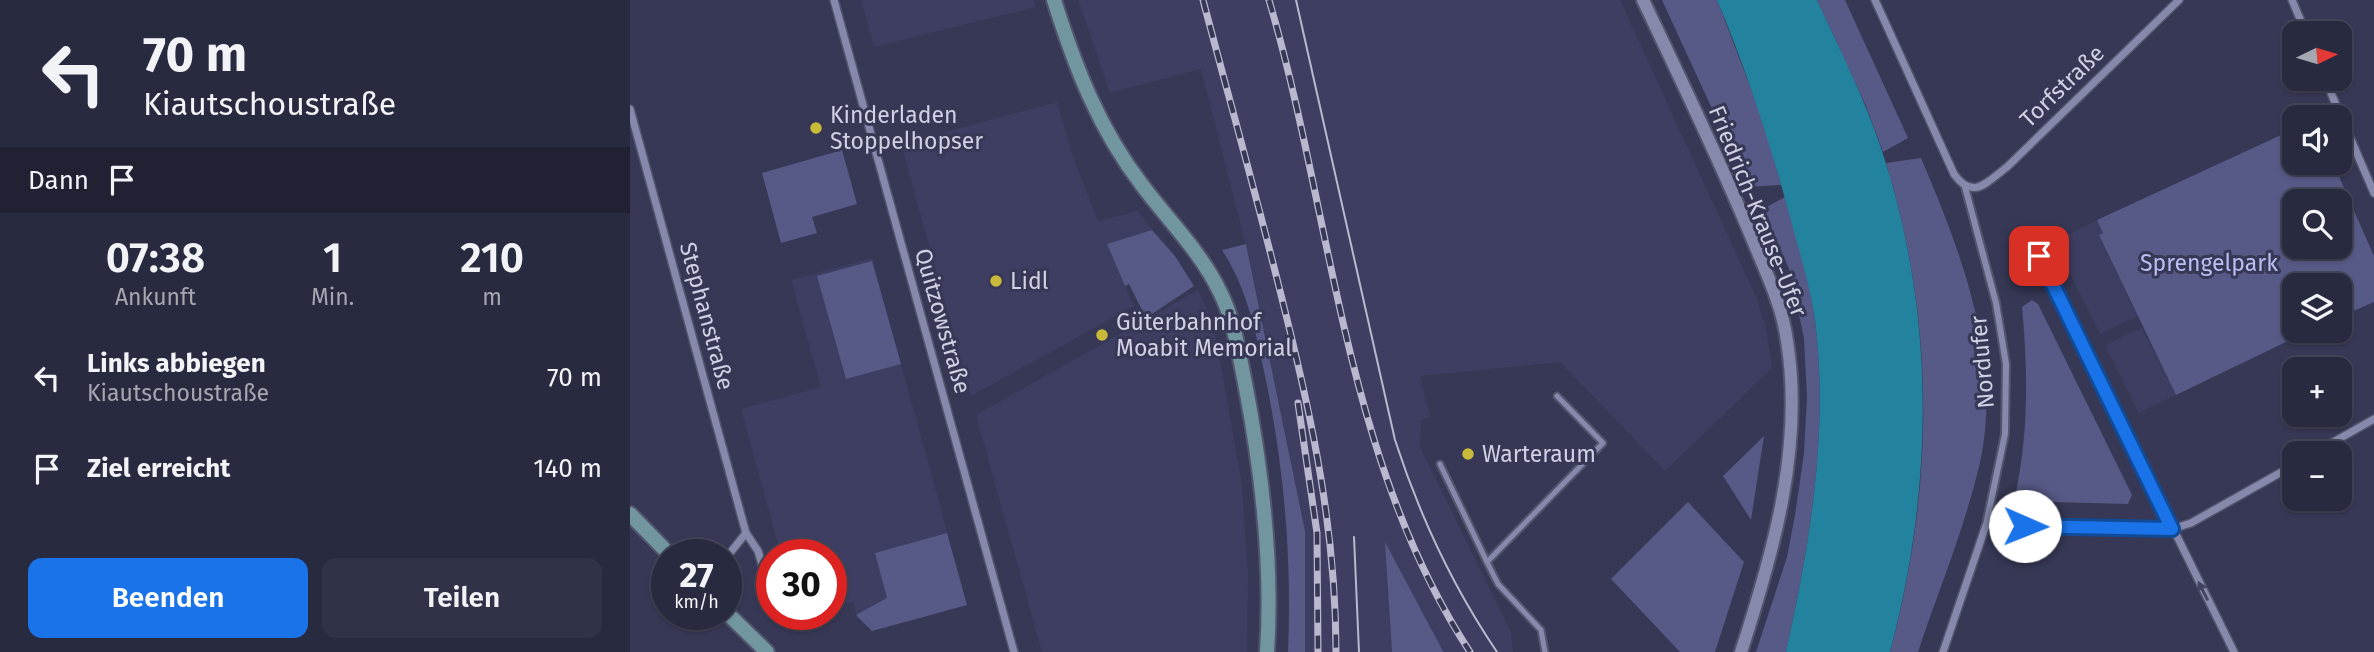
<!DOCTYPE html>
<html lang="de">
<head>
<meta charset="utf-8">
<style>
  body { margin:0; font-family:"Fira Sans",sans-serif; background:#303247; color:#f1f3f6; height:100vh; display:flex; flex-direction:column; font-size:26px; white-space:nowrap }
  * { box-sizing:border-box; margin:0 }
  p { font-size:23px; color:#a5a7b1 }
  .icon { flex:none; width:38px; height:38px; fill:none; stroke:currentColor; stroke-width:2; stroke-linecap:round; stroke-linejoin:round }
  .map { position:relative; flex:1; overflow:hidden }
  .sheet { display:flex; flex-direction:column; background:#282a40; width:630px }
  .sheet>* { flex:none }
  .top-card { background:#282a40; color:#f1f3f6; overflow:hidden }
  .needle { width:46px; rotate:85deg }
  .buttons { position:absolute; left:1652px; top:21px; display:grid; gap:14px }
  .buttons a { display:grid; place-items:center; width:70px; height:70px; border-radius:14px; background:#282a40; box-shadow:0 2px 5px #0004,0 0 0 2px #444659; font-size:35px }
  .speed { position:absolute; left:21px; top:539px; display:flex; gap:14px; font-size:35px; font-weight:700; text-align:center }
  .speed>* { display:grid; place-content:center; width:91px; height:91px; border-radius:50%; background:#282a40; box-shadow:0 2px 5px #0004,0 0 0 2px #444659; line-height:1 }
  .speed small { font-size:18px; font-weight:400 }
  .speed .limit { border:10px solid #d22; background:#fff; color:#111 }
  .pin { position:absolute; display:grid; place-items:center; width:60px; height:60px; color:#fff; margin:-30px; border-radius:14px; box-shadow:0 4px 10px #0006 }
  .me { position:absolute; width:77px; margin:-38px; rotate:91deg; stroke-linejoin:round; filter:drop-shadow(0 0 5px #0008) }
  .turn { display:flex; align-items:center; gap:24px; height:147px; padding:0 28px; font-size:32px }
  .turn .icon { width:91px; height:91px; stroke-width:2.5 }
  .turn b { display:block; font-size:49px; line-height:60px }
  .then { display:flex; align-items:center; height:66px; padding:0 28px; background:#0003; gap:14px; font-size:26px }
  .eta { display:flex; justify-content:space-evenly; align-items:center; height:119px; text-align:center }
  .eta b { font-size:42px; font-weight:600; line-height:49px }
  .action { display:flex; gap:14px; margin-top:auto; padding:14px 28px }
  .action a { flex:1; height:80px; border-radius:14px; background:#1a73e8; color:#fff; font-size:28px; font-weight:600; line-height:80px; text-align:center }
  .action a+a { background:#303247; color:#f1f3f6 }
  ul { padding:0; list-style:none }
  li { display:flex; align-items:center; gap:21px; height:91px; padding:0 28px }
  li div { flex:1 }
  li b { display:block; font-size:26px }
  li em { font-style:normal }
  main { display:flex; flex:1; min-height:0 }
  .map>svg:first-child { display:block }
  .built { fill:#3d3e62 }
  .green { fill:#575986; fill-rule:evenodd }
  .water { fill:#23829e }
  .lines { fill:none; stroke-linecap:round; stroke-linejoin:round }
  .service-casing { stroke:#53546d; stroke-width:9 }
  .pedestrian-casing { stroke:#53546d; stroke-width:10 }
  .minor-casing { stroke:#53546d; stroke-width:10 }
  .tertiary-casing { stroke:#53546d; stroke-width:16 }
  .secondary-casing { stroke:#53546d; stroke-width:18 }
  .service { stroke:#8689ab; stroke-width:5 }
  .pedestrian { stroke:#8689ab; stroke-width:6 }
  .minor { stroke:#8689ab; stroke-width:7 }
  .tertiary { stroke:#8689ab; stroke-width:12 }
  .secondary { stroke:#71969f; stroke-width:14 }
  .tram { stroke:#b8b9ce; stroke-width:2 }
  .rail-casing { stroke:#b8b9ce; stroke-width:7 }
  .rail { stroke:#363855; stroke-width:4.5; stroke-dasharray:13; stroke-linecap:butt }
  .oneway { fill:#424462 }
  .route-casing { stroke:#114b97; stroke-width:18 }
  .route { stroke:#1a73e8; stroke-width:12 }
  .poi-dot { fill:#caba39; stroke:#363855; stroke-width:2.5 }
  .labels { text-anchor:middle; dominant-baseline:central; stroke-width:6; stroke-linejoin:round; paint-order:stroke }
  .street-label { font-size:23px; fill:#d0d1e4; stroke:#363855 }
  .poi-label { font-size:23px; fill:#d0d1e4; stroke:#363855; text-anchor:start }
  .park-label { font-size:23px; fill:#bbbef3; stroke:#363855 }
</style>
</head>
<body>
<main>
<section class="sheet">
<div class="top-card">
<div class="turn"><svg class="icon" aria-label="left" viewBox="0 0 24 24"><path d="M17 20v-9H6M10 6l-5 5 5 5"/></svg><div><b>70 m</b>Kiautschoustraße</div></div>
<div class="then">Dann<svg class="icon" aria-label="arrive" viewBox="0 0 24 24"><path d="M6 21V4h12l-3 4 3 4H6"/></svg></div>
</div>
<div class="eta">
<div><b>07:38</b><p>Ankunft</p></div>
<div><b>1</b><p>Min.</p></div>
<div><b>210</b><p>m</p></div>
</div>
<ul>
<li><svg class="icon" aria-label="left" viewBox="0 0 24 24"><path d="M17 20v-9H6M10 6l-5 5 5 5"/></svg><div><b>Links abbiegen</b><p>Kiautschoustraße</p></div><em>70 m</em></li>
<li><svg class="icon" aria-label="arrive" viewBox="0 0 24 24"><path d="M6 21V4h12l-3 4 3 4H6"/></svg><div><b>Ziel erreicht</b></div><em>140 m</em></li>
</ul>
<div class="action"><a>Beenden</a><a>Teilen</a></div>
</section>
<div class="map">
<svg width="1744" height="652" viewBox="0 0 1744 652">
  <rect width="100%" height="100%" fill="#363855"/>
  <g class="built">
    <polygon points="231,0 404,0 406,7 244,47"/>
    <polygon points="448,0 990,0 1127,299 1136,328 1142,368 1035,471 930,362 790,376 800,417 791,420 790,447 881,632 883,652 814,652 756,544 762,652 675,652 675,531 620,261 571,69 480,93"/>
    <polygon points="427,102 442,154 468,221 508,211 522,230 477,244 504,306 341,396 271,144"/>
    <polygon points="1467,220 1473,233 1469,235 1507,316 1470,334 1424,242"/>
    <polygon points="242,258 337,605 242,631 227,617 223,602 201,608 201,555 151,555 111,409 191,387 161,280"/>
    <polygon points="568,290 578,311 588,349 612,484 618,577 617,652 412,652 346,415"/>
    <polygon points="1512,328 1546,395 1509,413 1475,345"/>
  </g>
  <g class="green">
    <polygon points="1032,0 1087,0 1133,120 1151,185 1118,187"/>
    <polygon points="1187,0 1215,0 1278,138 1253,152 1236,106"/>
    <path d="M1664,129V163H1703L1744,256V302L1710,317V285H1664V331H1679L1546,395L1469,235L1473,233L1467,220ZM1664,201H1710V247H1664Z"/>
    <polygon points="212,150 227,204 182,217 187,233 151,243 132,173"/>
    <path d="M1291,158C1332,254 1375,365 1348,471C1333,532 1308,592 1288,652H1260C1304,488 1306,326 1256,163Z"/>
    <path d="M1155,197C1166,237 1180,279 1185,320C1199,433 1180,543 1156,652H1126L1157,557L1165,515L1174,453L1177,397L1174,338L1159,269L1133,209Z"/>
    <polygon points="522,230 545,256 564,286 516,318 499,284 495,286 477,244"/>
    <path d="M616,244L675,531V652H658C662,557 654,464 634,371C625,328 616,287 592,250Z"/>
    <polygon points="242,261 271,364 216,379 187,276"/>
    <path d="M1402,300L1408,304L1502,495L1498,504L1384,501C1399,436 1398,372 1392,307Z"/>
    <polygon points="1134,436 1121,520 1093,476"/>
    <polygon points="1058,502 1114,562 1085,652 1050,652 981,579"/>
    <polygon points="317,533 337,605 242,631 226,615 257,598 245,553"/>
    <polygon points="755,542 813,651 814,652 762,652"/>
  </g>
  <path class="water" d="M1087,0H1187C1210,50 1235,99 1252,151C1306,315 1304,486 1260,652H1156C1180,543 1199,432 1185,320C1180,285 1169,251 1160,217C1140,143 1117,71 1087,0Z"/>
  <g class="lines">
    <g class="service-casing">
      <g id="service">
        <polyline points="810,464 857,562"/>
        <polyline points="915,652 911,630 868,584 857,562 973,443 927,396"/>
      </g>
    </g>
    <g class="pedestrian-casing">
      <polyline id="pedestrian" points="1335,187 1366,303 1376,364 1375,434 1356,525"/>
    </g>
    <g class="minor-casing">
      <g id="minor">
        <polyline points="204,0 384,652"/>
        <path d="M1245,0L1324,174C1343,201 1357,182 1377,167L1549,0"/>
        <polyline points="1662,0 1676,33"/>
        <polyline points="1695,79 1744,193"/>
        <polyline points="0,109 116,533 128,551 140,591"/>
        <polyline points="1409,256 1604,652"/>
        <polyline points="1684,453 1744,419"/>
        <polyline points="96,558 116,533"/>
        <polyline points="1313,652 1356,525 1542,529 1561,523 1664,465"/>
      </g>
    </g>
    <g class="tertiary-casing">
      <path id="tertiary" d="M1013,0C1050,78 1088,156 1121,236C1135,270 1152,304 1157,341C1174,446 1143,554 1111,652"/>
    </g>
    <g class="secondary-casing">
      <g id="secondary">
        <path d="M424,0C445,67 469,129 512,185C538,220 571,252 590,292C604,319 609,354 615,383C632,471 643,563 637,652"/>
        <polyline points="0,514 40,555"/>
        <polyline points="96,612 137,652"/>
      </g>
    </g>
    <use href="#service" class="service"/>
    <use href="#pedestrian" class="pedestrian"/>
    <use href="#minor" class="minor"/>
    <use href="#tertiary" class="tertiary"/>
    <use href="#secondary" class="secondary"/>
    <g class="tram">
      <path d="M666,0L765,440C789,514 823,587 867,652"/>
      <polyline points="724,537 729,652"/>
    </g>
    <g class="rail-casing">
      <g id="rail">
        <path d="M573,0C600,102 629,205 654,307C683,422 706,533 706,652"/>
        <path d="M639,0C703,217 713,458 840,652"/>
        <polyline points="668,403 687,533 688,652"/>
      </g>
    </g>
    <use href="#rail" class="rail"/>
  </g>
  <defs><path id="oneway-solid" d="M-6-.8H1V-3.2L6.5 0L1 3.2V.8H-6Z" transform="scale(1.75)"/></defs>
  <use class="oneway" href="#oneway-solid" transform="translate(1573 591) rotate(-117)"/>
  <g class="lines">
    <g class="route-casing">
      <polyline id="route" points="1395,526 1542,529 1409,256"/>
    </g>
    <use href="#route" class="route"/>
  </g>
  <g class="poi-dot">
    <circle cx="186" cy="128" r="7"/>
    <circle cx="366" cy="281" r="7"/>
    <circle cx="472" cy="335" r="7"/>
    <circle cx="838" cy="454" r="7"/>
  </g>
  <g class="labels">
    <g class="street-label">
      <text transform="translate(1432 86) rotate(-44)">Torfstraße</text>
      <text transform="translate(1128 211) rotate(68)">Friedrich-Krause-Ufer</text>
      <text transform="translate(77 316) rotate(75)">Stephanstraße</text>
      <text transform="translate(313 321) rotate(74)">Quitzowstraße</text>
      <text transform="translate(1352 362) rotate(-95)">Nordufer</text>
    </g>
    <g class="poi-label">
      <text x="200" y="115">Kinderladen<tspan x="200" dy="26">Stoppelhopser</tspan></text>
      <text x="380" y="281">Lidl</text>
      <text x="486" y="322">Güterbahnhof<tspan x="486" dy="26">Moabit Memorial</tspan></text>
      <text x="852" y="454">Warteraum</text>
    </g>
    <g class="park-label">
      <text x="1579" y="263">Sprengelpark</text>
    </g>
  </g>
</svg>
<div class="buttons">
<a><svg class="needle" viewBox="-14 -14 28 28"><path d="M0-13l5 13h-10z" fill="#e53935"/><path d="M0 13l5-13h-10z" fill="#a5a7b1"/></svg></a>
<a><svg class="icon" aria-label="sound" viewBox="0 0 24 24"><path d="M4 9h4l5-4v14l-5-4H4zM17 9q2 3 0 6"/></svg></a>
<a><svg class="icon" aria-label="search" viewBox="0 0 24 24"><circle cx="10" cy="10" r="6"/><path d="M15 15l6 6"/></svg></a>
<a><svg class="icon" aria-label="layers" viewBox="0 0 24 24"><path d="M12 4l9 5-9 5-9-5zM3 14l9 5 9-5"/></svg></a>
<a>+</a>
<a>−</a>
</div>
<div class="speed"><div>27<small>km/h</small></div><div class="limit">30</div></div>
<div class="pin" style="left:1409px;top:256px;background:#d93025"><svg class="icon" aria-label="arrive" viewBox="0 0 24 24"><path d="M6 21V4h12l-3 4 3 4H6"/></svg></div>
<svg class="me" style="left:1395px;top:526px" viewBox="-20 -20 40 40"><circle r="19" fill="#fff"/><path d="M0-13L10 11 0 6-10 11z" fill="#1a73e8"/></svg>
</div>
</main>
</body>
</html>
